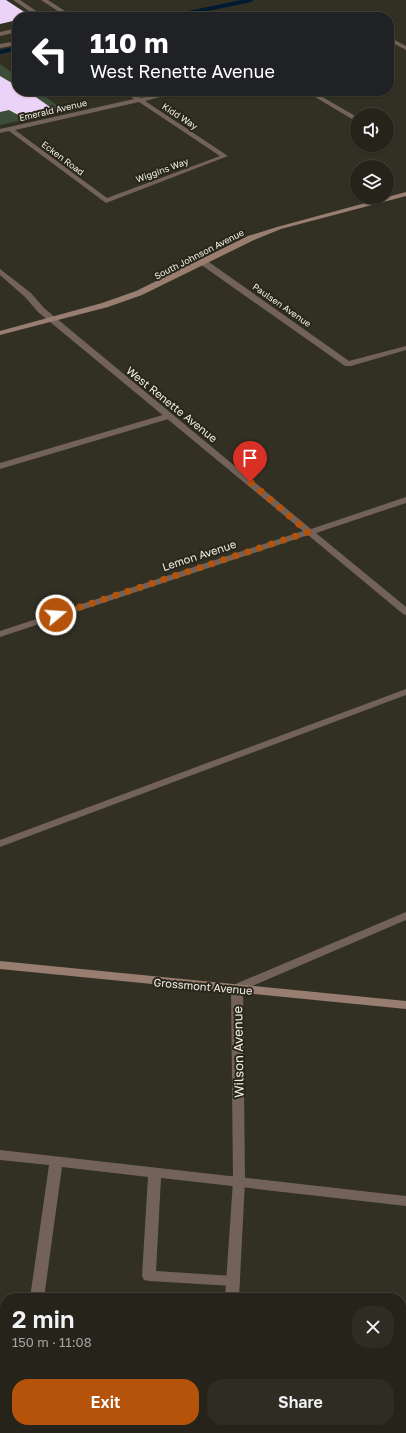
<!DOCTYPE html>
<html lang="en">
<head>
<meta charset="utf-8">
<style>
  body { margin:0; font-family:"Golos Text",sans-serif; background:#2e2c23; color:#f1f3f6; height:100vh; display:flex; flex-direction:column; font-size:15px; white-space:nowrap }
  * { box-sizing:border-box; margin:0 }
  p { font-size:13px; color:#a4a4a2 }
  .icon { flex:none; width:22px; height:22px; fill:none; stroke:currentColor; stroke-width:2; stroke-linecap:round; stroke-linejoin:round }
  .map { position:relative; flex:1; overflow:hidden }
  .drawer { position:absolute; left:0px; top:1293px; width:406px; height:140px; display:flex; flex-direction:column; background:#26241a; border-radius:16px 16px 0 0; box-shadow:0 1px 3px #0004,0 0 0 1px #424139 }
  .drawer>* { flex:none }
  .hud { position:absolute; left:12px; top:12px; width:382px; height:84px; border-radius:16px; box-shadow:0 1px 3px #0004,0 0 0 1px #424139; background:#202124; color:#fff; overflow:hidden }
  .tools { position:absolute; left:350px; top:108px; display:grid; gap:8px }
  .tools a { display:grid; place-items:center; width:44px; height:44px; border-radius:50%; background:#26241a; box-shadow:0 1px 3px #0004,0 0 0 1px #424139; font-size:20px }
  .pin { position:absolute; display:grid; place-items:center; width:34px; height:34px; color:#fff; margin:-41px -17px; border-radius:50% 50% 50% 0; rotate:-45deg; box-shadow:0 0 4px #0007 }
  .pin .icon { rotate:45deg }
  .me { position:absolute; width:44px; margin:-22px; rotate:72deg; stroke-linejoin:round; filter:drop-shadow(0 0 3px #0008) }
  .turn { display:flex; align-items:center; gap:14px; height:84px; padding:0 12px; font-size:18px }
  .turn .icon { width:52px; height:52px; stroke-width:2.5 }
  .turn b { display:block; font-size:28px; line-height:34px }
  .round { display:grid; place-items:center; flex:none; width:42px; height:42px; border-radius:16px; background:#2e2c23 }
  .summary { display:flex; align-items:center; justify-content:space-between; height:68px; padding:0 12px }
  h1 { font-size:24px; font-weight:600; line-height:30px }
  .button { display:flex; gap:8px; margin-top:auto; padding:8px 12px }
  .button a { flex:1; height:46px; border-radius:16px; background:#b45309; color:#fff; font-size:16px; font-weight:600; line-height:46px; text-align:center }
  .button a+a { background:#2e2c23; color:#f1f3f6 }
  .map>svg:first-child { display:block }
  .green { fill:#3c4e37 }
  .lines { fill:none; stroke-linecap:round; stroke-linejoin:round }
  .stream { stroke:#001b31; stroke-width:4 }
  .building { fill:#ebd3f8 }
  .lane { fill:#726259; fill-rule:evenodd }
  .street { fill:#726259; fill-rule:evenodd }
  .secondary { fill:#977e70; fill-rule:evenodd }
  .primary { fill:#b49481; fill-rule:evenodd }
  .route { stroke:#b45309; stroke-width:7; stroke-dasharray:0 12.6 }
  .labels { text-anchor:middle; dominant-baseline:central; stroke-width:4; stroke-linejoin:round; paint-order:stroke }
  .far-street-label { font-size:9px; fill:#f1efe8; stroke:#29261a }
  .street-label { font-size:11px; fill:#f1efe8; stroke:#29261a }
  .near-street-label { font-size:13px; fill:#f1efe8; stroke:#29261a }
</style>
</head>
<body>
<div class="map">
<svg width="406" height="1433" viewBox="0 0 406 1433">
  <rect width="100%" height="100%" fill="#323023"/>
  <polygon class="green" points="0,64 17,76 17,91 38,91 64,111 0,125"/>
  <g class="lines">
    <g class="stream">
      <polyline points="169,17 251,0"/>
      <polyline points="0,52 17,48"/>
    </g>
  </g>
  <g class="building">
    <polygon points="0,0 6,0 32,17 17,17 17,20 0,24"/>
    <polygon points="0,76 17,86 17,91 27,91 53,109 20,116 9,110 0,112"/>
  </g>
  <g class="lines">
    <g class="lane">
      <polygon points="13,0 20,0 45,17 38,17"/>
      <polygon points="41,0 48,0 74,17 67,17"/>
      <polygon points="17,28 17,32 0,36 0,32"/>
      <polygon points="17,41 17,45 0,48 0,44"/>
      <polygon points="166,414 172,414 173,416 172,418 0,469 0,463"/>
      <polygon points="406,689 406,695 0,847 0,840"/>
      <polygon points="0,1150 406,1196 406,1206 161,1178 156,1271 233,1276 238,1277 240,1281 238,1285 233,1286 149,1281 144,1280 142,1276 148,1177 62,1167 44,1298 30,1298 49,1165 0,1160"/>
    </g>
    <g class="street">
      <polygon points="336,11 340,11 351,17 344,17 336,13"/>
      <polygon points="389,37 406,46 406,50 389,41"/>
      <path d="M123,91H130L141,98L172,91H183L145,101L228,156L106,203L9,131L0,133V129L134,99ZM139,102L220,156L107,198L15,130Z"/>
      <polygon points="305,91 312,91 357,117 357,122"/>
      <polygon points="200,260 206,260 349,361 406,346 406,350 351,366 345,366 200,264"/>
      <polygon points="0,269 31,293 44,308 311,529 406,497 406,503 316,533 406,607 406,615 403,614 308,535 0,637 0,631 303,531 38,312 25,297 0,275"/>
      <polygon points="406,912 406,920 243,990 245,1181 239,1298 225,1298 233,1181 231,988 233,985"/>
      <rect x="216" y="1428" width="14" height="5"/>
    </g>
    <g class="secondary">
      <polygon points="406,192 406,196 281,229 254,240 142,295 108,307 0,335 0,331 102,303 136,291 248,236 277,227"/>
      <polygon points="0,961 406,1001 406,1009 0,969"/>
    </g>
    <g class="primary">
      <polygon points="0,1384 5,1385 5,1397 0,1396"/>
      <polygon points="285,1428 331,1428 335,1433 289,1433"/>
    </g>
  </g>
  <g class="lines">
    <polyline class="route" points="56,615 308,532 250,482"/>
  </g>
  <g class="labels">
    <g class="far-street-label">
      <text transform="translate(53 110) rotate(-13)">Emerald Avenue</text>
      <text transform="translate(180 116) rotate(33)">Kidd Way</text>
      <text transform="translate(63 158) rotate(37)">Ecken Road</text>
      <text transform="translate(162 170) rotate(-20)">Wiggins Way</text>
      <text transform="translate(199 254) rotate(-27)">South Johnson Avenue</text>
      <text transform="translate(282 305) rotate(35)">Paulsen Avenue</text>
    </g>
    <g class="street-label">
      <text transform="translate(172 404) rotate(39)">West Renette Avenue</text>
      <text transform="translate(199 555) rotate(-18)">Lemon Avenue</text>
      <text transform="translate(203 986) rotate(5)">Grossmont Avenue</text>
    </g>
    <g class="near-street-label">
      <text transform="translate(238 1052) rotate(-91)">Wilson Avenue</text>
    </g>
  </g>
</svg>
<div class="tools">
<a><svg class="icon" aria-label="sound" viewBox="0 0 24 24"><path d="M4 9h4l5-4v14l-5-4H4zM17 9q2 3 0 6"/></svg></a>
<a><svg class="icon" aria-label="layers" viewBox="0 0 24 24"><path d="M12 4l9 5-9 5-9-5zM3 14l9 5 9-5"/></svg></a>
</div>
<div class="pin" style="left:250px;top:482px;background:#d93025"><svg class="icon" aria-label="arrive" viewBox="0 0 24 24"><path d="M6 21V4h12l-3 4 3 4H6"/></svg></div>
<svg class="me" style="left:56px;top:615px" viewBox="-20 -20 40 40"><circle r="17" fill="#b45309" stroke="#fff" stroke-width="3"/><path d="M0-11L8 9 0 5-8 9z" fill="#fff"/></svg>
<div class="hud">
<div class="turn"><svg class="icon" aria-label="left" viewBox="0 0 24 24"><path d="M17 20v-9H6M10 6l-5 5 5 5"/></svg><div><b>110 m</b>West Renette Avenue</div></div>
</div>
<section class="drawer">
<div class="summary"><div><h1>2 min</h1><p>150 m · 11:08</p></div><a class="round"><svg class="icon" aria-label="close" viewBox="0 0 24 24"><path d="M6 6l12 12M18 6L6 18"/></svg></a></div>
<div class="button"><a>Exit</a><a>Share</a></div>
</section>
</div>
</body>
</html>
